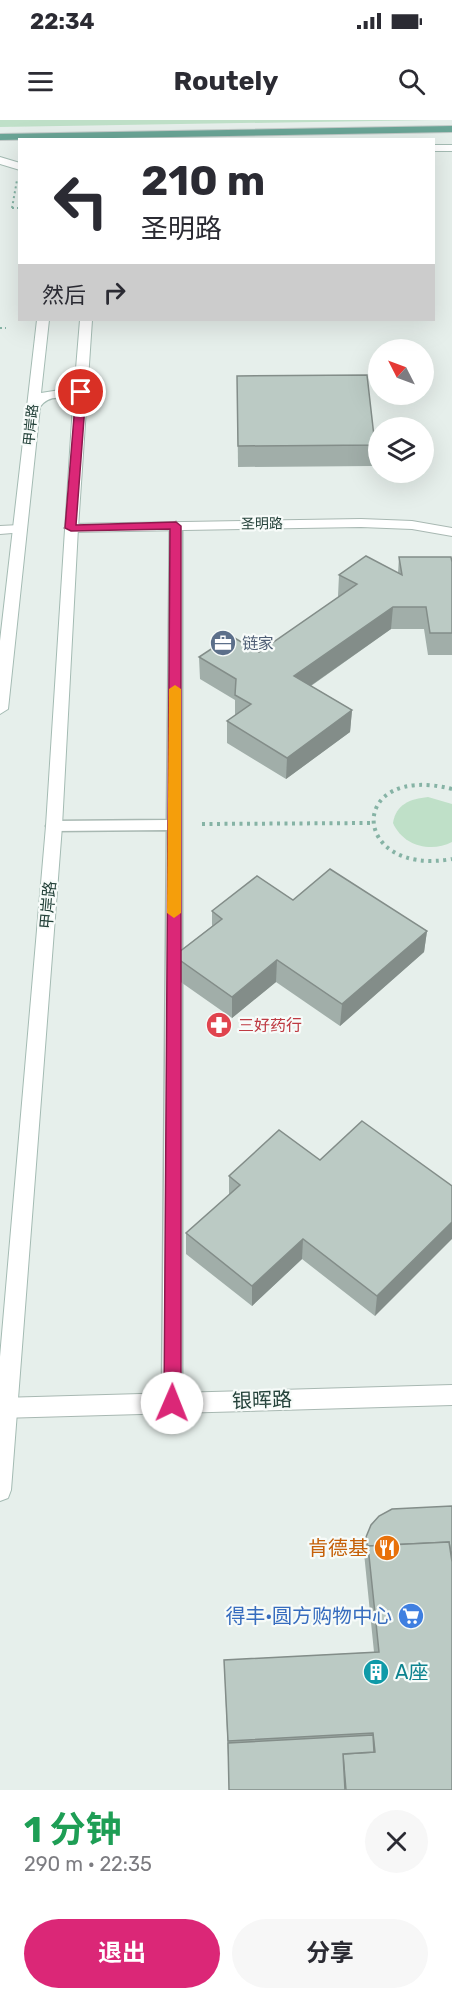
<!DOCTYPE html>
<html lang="zh">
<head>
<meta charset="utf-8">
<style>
  body { margin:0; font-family:Rubik,"Noto Sans SC",sans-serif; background:#f7f7f7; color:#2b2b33; height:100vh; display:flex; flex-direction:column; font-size:22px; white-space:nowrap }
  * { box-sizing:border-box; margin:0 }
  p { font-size:20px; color:#7c7c81 }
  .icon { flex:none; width:33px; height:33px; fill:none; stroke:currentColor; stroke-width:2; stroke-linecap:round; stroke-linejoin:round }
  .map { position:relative; height:1670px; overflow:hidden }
  .panel { display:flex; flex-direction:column; background:#fff; flex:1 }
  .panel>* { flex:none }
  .hud { position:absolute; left:18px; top:18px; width:417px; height:183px; border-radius:0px; box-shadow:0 6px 24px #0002; background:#fff; color:#2b2b33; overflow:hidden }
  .needle { width:39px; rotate:312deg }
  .fabs { position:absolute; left:368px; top:219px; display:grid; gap:12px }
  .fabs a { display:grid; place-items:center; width:66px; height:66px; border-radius:50%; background:#fff; box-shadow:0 6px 24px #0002; font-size:30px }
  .pin { position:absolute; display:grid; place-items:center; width:51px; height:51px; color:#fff; margin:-26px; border:3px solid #fff; border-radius:50%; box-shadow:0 2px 6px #0007 }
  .me { position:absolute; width:66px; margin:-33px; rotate:1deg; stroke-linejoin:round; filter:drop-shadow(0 0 4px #0008) }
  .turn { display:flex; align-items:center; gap:21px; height:126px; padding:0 24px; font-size:27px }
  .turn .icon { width:78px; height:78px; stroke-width:2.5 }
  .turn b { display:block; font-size:42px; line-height:51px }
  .then { display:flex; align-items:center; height:57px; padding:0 24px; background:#0003; gap:12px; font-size:22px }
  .round { display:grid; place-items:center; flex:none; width:63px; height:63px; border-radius:32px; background:#f7f7f7 }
  .headline { display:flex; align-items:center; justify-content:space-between; height:102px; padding:0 24px }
  h1 { font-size:36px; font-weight:700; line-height:45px; color:#1e9e55 }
  .primary-button { display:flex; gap:12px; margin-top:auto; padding:12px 24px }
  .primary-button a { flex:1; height:69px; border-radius:36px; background:#db2777; color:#fff; font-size:24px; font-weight:700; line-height:69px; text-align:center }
  .primary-button a+a { background:#f7f7f7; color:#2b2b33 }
  .status { display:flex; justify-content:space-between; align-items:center; height:42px; padding:0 30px; background:#fff; direction:ltr }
  .status svg { height:16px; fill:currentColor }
  header { display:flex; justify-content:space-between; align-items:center; height:78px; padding:0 24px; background:#fff; font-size:27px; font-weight:700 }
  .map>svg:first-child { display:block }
  .green { fill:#bfe0c8 }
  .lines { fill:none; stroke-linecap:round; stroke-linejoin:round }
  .service-casing { stroke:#a8b8b2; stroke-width:3 }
  .minor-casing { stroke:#a8b8b2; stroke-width:2 }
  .tertiary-casing { stroke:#a8b8b2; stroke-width:2 }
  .secondary-casing { stroke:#a4bbb3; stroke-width:2 }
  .primary-casing { stroke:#c2cac8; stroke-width:2 }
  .path-far1 { stroke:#86b3a5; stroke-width:2; stroke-dasharray:2 3; stroke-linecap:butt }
  .path { stroke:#86b3a5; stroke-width:4; stroke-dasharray:3 4.5; stroke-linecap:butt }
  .service { fill:#fff; fill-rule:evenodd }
  .minor { fill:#fff; fill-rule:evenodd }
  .tertiary { fill:#fff; fill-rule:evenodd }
  .secondary { fill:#fff; fill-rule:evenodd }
  .primary { fill:#6aa596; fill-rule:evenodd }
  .path-bridge { stroke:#86b3a5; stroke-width:2; stroke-dasharray:2 3; stroke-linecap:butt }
  .wall { fill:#a1aea9 }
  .shaded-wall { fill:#838d89 }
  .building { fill:#bbcac4; stroke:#838d89; stroke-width:1.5 }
  .route { fill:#db2777; stroke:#8e194d; stroke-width:1.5 }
  .slow { fill:#f59e0b }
  .labels { text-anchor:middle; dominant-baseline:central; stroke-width:4.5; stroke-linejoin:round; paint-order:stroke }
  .far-street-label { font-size:14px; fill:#24423a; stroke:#f7fbf9 }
  .service-label { font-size:16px; fill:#4e5e75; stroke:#f7fbf9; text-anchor:start }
  .street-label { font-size:16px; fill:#24423a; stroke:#f7fbf9 }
  .health-label { font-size:16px; fill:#be3a42; stroke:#f7fbf9; text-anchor:start }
  .near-street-label { font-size:20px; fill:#24423a; stroke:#f7fbf9 }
  .near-food-label { font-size:20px; fill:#c56008; stroke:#f7fbf9; text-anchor:end }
  .near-shop-label { font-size:20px; fill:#366cbe; stroke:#f7fbf9; text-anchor:end }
  .near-culture-label { font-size:20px; fill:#0d838f; stroke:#f7fbf9; text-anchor:start }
</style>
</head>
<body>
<div class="status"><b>22:34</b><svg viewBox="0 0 49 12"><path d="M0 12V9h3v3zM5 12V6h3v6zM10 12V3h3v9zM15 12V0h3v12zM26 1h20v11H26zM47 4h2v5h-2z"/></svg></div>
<header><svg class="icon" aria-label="menu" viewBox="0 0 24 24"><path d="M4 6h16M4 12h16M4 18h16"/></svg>Routely<svg class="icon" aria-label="search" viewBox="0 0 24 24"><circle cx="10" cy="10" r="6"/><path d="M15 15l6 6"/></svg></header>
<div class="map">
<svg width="452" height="1670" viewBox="0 0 452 1670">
  <rect width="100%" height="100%" fill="#e6efeb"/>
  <g class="green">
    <polygon points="0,0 434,0 0,7"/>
    <path d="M428,677L452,684V722C431,733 403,726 393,703C396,684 410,679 428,677Z"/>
  </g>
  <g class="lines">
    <g class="service-casing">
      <polygon id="service" points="176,402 182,406 182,1283 179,1290 172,1292 165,1290 162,1283 167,710 54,711 49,710 46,706 49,702 54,701 167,700 170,406"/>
    </g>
    <g class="minor-casing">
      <g id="minor">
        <polygon points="361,399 412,401 452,408 452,416 412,409 361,407 71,412 64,408 71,404"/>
        <polygon points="452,1265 452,1285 0,1298 0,1278"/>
      </g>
    </g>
    <g class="tertiary-casing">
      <polygon id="tertiary" points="20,405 25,406 27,409 25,412 0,414 0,406"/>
    </g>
    <g class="secondary-casing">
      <g id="secondary">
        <rect x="434" y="25" width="18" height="6"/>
        <polygon points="0,37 20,43 20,50 0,44"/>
        <path d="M37,200H49L41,273L60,270L74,273L80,200H92L78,408L62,706L11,1370L8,1378L0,1381V1237L46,706L73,285L69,280C57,276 47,277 40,287L8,589L0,594V521Z"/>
      </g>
    </g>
    <g class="primary-casing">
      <polygon id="primary" points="452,6 452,12 0,20 0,14"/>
    </g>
    <g class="path-far1">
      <polyline points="12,88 20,88"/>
      <polyline points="0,208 6,208"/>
    </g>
    <g class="path">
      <path d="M452,669C346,642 349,757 452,739"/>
      <polyline points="202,704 372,703"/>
    </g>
    <use href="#service" class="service"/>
    <use href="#minor" class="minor"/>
    <use href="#tertiary" class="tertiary"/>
    <use href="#secondary" class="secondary"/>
    <use href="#primary" class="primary"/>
    <polyline class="path-bridge" points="12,88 17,60"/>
  </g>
  <g class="wall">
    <polygon points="237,256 375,325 373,346 238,347"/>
    <polygon points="399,437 452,442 452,535 428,535 424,509 391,509 311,566 352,590 350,612 286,659 227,623 227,601 235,596 235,580 200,559 199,537 259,532 339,477 338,476 339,455 398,453"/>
    <polygon points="293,780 427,811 424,832 340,906 276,862 232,898 175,858 174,836 212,806 212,791"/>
    <polygon points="320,1040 452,1066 375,1196 302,1139 252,1186 186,1134 186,1113 229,1075 229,1056"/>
    <polygon points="366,1417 452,1670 228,1637 224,1540 374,1532 364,1433"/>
  </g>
  <g class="shaded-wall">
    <polygon points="393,487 391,509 293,578 294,556"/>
    <polygon points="352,590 350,612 286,659 287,638"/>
    <polygon points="427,811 424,832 340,906 342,884"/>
    <polygon points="277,840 276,862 232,898 232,877"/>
    <polygon points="452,1102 452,1119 375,1196 377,1176"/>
    <polygon points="303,1119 302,1139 252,1186 252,1166"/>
  </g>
  <g class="building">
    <polygon points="367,255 375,325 238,326 237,256"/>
    <polygon points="366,436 402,455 399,437 451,437 452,442 452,513 430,513 426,487 393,487 294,556 352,590 287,638 227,601 251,584 235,575 236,559 199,537 231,516 259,532 357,464 339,455"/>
    <polygon points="330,749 427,811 342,884 277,840 232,877 174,836 222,799 212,791 257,756 293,780"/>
    <polygon points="362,1001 452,1066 452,1102 377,1176 303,1119 252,1166 186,1113 240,1065 229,1056 279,1010 320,1040"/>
    <polygon points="452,1386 452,1442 449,1422 368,1426 368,1428 366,1417 371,1405 379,1396 392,1389"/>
    <polygon points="449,1422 452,1442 452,1670 346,1670 343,1634 375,1632 373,1613 228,1621 224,1540 379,1532 368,1426"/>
    <polygon points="373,1615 374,1632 343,1634 345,1670 229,1670 228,1623"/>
  </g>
  <polygon class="route" points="81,269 86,272 76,405 176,402 181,406 181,1283 178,1289 172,1291 166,1289 164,1283 170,409 71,411 65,408 76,272"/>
  <polygon class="slow" points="175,565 181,569 181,793 174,798 167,793 169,569"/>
  <defs>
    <g id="office-disc" transform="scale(1.35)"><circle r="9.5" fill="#5c6f8a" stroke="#f7fbf9"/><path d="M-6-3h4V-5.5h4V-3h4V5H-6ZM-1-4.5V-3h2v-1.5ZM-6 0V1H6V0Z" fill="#fff"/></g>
    <g id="pharmacy-disc" transform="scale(1.35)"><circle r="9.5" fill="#e0444e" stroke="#f7fbf9"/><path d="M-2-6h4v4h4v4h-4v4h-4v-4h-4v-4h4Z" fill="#fff"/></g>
    <g id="restaurant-disc" transform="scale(1.35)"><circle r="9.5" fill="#e8710a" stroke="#f7fbf9"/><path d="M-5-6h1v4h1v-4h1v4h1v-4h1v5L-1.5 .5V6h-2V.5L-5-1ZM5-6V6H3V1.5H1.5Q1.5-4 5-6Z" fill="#fff"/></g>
    <g id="supermarket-disc" transform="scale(1.35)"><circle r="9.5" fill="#3f7fe0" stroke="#f7fbf9"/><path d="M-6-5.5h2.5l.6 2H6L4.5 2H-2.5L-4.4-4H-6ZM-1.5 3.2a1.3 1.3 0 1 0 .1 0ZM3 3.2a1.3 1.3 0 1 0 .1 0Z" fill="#fff"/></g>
    <g id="building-disc" transform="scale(1.35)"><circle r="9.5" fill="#0f9aa8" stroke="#f7fbf9"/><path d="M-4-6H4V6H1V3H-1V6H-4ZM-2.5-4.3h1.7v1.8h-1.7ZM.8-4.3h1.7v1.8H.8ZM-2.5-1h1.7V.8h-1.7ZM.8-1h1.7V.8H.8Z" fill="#fff"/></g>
  </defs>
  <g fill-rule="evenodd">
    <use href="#office-disc" x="223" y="523"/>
    <use href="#pharmacy-disc" x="219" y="905"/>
    <use href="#restaurant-disc" x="387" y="1428"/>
    <use href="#supermarket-disc" x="411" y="1496"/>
    <use href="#building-disc" x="376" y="1552"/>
  </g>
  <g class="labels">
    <g class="far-street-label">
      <text transform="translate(31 305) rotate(-84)">甲岸路</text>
      <text transform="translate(262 404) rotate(-1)">圣明路</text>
    </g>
    <g class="service-label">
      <text x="242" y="523">链家</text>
    </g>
    <g class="street-label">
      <text transform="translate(48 785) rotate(-85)">甲岸路</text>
    </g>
    <g class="health-label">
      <text x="238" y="905">三好药行</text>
    </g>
    <g class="near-street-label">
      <text transform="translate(262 1280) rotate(-2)">银晖路</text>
    </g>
    <g class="near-food-label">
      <text x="368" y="1428">肯德基</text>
    </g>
    <g class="near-shop-label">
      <text x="392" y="1496">得丰·圆方购物中心</text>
    </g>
    <g class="near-culture-label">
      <text x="395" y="1552">A座</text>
    </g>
  </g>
</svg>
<div class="fabs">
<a><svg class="needle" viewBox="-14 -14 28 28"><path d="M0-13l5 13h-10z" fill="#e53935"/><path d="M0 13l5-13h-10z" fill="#7c7c81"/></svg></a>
<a><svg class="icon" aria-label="layers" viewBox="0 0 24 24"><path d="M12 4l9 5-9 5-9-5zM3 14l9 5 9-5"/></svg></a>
</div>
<div class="pin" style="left:81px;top:272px;background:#d93025"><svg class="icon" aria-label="arrive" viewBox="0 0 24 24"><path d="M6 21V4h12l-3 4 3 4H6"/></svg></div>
<svg class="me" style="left:172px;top:1283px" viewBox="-20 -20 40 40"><circle r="19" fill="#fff"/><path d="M0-13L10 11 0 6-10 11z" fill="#db2777"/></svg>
<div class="hud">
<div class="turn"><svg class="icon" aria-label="left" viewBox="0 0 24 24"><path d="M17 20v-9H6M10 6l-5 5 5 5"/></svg><div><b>210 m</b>圣明路</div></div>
<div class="then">然后<svg class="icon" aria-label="right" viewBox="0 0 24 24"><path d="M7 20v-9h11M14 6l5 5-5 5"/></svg></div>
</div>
</div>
<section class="panel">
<div class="headline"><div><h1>1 分钟</h1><p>290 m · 22:35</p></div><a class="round"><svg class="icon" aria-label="close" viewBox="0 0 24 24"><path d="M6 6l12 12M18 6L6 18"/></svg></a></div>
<div class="primary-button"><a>退出</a><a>分享</a></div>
</section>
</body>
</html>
